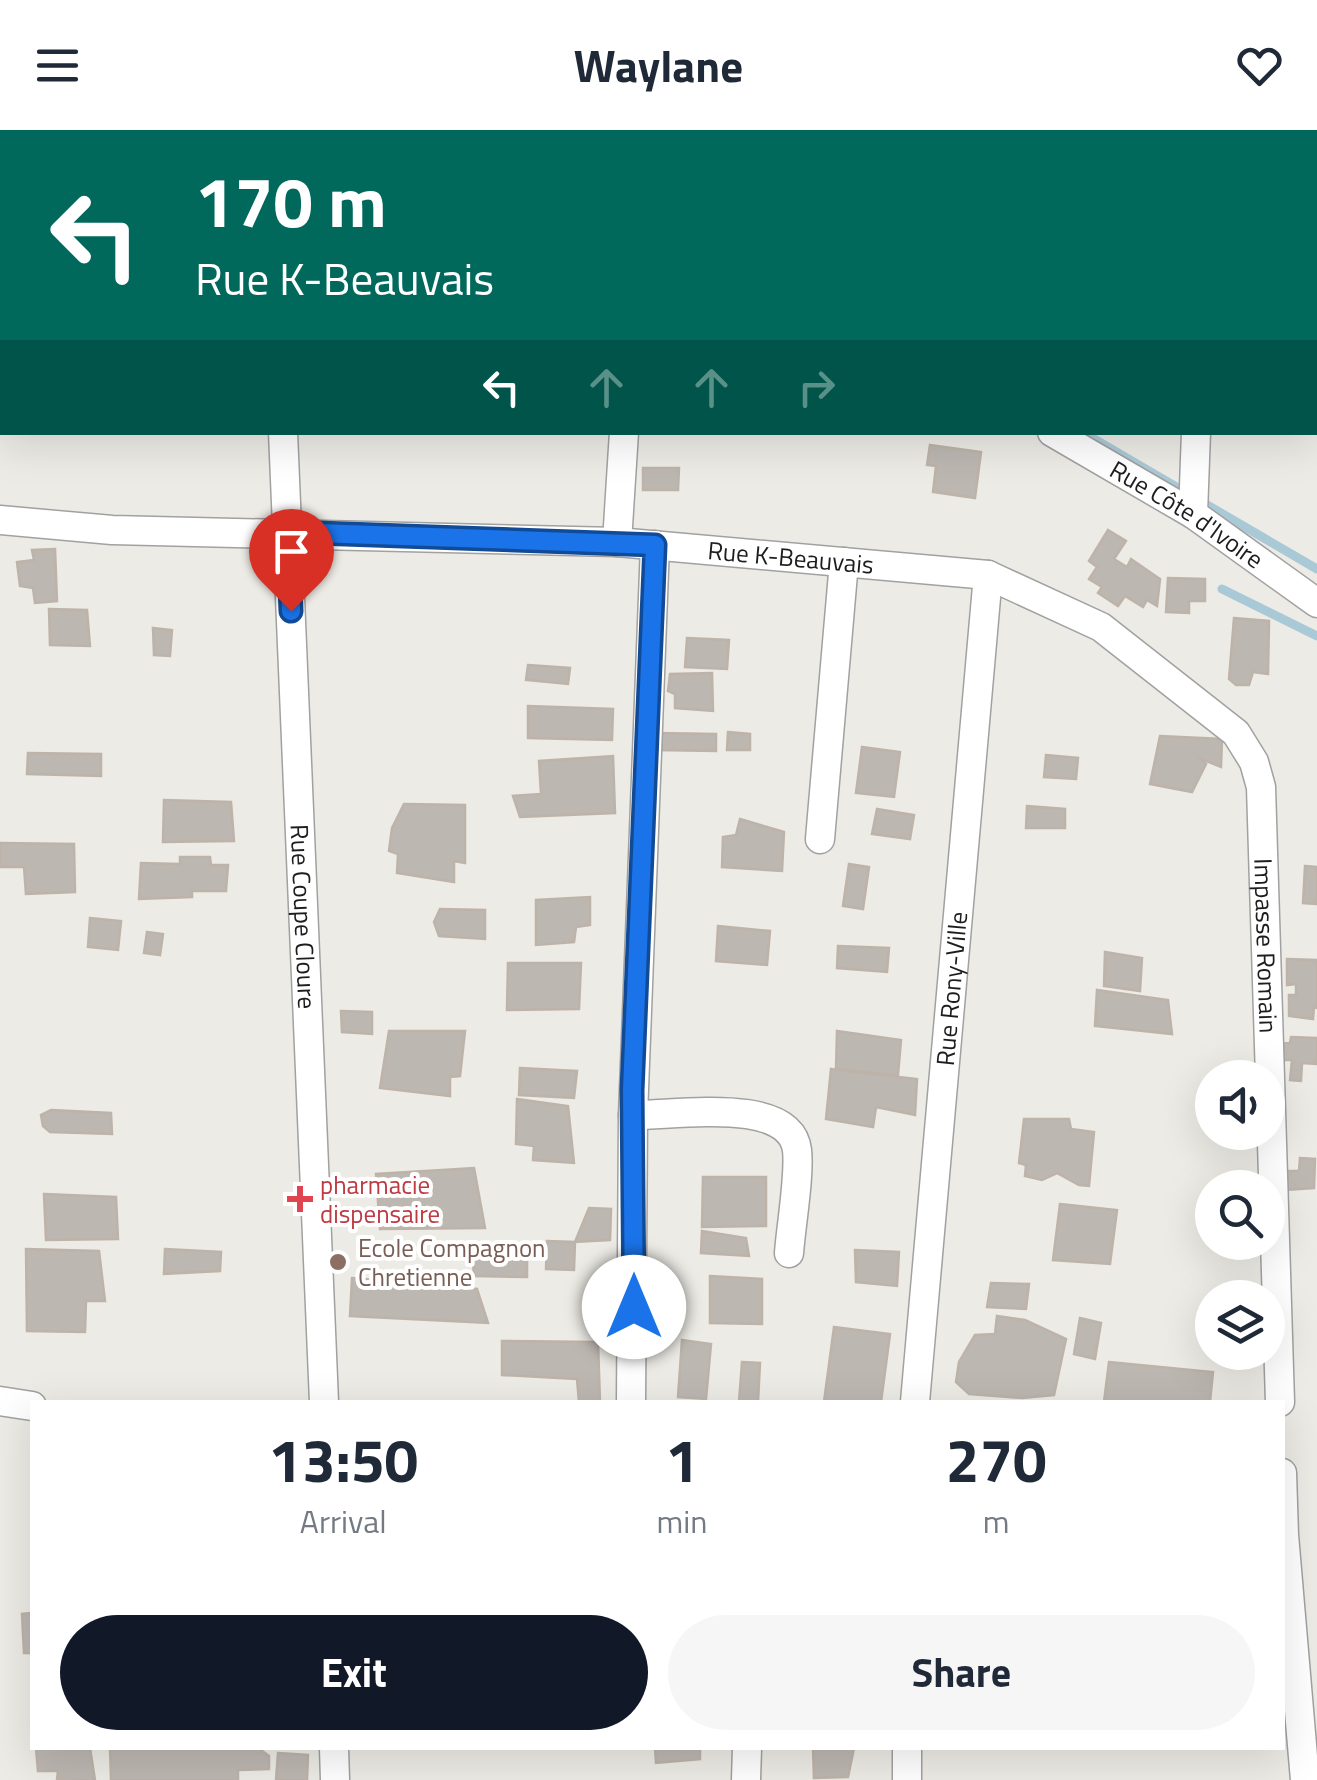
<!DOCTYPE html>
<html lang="en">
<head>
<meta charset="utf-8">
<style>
  body { margin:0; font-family:"Titillium Web",sans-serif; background:#f6f6f7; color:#1f2937; height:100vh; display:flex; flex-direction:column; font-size:38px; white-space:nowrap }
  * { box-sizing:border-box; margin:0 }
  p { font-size:32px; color:#747a83 }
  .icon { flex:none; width:55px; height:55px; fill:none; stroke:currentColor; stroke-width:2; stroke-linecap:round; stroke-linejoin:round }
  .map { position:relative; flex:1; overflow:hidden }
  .side { position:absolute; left:30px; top:1270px; width:1255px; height:350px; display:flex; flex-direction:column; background:#fff; border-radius:0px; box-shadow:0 10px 40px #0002 }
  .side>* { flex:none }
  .hud { position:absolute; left:0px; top:0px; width:1318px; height:305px; box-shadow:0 10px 40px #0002; background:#00695c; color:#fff; overflow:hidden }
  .controls { position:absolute; left:1195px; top:930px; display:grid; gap:20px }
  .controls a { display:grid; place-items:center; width:90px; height:90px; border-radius:50%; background:#fff; box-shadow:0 10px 40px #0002; font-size:50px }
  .pin { position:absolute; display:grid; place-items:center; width:85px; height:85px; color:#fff; margin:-102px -42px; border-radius:50% 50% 50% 0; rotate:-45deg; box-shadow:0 0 10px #0007 }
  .pin .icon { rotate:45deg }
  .me { position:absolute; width:110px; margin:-55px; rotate:0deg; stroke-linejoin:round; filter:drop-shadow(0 0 8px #0008) }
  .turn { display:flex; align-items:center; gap:35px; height:210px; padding:0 30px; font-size:45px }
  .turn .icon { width:130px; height:130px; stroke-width:2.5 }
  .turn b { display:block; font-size:70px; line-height:85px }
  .lanes { display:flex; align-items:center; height:95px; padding:0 30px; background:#0003; justify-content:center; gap:50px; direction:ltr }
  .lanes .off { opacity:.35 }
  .eta { display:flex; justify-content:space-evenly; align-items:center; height:170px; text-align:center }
  .eta b { font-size:60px; font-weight:700; line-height:70px }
  .primary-button { display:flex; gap:20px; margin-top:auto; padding:20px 30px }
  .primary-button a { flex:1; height:115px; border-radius:60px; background:#111827; color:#fff; font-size:40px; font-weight:700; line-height:115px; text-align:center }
  .primary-button a+a { background:#f6f6f7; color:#1f2937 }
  header { display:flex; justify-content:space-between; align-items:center; height:130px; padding:0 30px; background:#fff; font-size:45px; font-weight:700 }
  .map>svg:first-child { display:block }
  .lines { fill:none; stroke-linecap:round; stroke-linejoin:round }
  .stream { stroke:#aac9d6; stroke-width:9 }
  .building { fill:#bdb7b2; stroke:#bdb3a9; stroke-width:2.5 }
  .minor-casing { stroke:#a1a1a1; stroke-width:31 }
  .minor { stroke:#fff; stroke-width:28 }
  .route-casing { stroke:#114b97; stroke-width:25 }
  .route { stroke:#1a73e8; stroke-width:18 }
  .health-dot { fill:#e0444e; stroke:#fff; stroke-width:4 }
  .education-dot { fill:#8d6e63; stroke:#fff; stroke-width:4 }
  .labels { text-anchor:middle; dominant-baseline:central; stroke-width:8; stroke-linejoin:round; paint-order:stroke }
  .street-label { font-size:25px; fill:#1d1d1d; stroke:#fff }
  .health-label { font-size:25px; fill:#be3a42; stroke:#fff; text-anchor:start }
  .education-label { font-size:25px; fill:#785e54; stroke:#fff; text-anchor:start }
</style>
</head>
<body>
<header><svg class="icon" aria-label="menu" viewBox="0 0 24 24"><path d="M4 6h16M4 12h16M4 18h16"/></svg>Waylane<svg class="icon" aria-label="heart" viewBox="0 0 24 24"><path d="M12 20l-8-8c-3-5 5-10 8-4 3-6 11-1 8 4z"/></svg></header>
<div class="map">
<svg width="1317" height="1650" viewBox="0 0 1317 1650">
  <rect width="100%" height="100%" fill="#edebe5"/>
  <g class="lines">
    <g class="stream">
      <polyline points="576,0 580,2"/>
      <polyline points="869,2 870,0"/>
      <polyline points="1082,302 1317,439"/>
      <polyline points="1222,459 1317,506"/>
    </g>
  </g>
  <g class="building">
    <polygon points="21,0 88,0 20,2"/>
    <polygon points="126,0 208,0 209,2 126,2"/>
    <polygon points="930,315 981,322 975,368 933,362 936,336 927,335"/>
    <polygon points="643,338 679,338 678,360 643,360"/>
    <polygon points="1108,400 1126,411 1114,429 1127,437 1131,429 1160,449 1157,476 1147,470 1143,477 1125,466 1118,476 1098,463 1102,457 1089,449 1097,437 1089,431"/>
    <polygon points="55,419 57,471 35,473 33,458 20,456 17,432 34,430 32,420"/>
    <polygon points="1168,448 1205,449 1205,471 1189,471 1189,483 1166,482"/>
    <polygon points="49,479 87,480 90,516 50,515"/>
    <polygon points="1234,488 1269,491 1268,544 1253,542 1249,555 1236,555 1229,549"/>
    <polygon points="153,498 172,500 170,526 154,525"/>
    <polygon points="687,508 729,510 727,539 685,537"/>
    <polygon points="528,535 570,538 568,554 526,550"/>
    <polygon points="712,543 713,581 675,578 675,564 668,561 670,544"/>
    <polygon points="528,576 613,579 612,610 528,608"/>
    <polygon points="728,602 750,604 750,620 727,620"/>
    <polygon points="655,603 716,604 716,621 654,620"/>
    <polygon points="1160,606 1222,609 1221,637 1199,628 1206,634 1192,662 1150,654"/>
    <polygon points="862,617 900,622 894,667 856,663"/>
    <polygon points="28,623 101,624 101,646 27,644"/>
    <polygon points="1046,625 1078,628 1076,649 1044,647"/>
    <polygon points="613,626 615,683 520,687 513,666 541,664 539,631"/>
    <polygon points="164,670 231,672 234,711 163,712"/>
    <polygon points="404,674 465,675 465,733 454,731 454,752 397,743 398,724 389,721 392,698"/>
    <polygon points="1027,676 1065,679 1065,698 1026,698"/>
    <polygon points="877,679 914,685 910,709 872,704"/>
    <polygon points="740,689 784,702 782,741 722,737 723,707 736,705"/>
    <polygon points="0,713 74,714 75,762 26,764 24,737 0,737"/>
    <polygon points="180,727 210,727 211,735 228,735 226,761 192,761 192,767 139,769 141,733 180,734"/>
    <polygon points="849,734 869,737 863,779 843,776"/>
    <polygon points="1305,736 1317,737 1317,774 1303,773"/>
    <polygon points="590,767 590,795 576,797 574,812 536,815 536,770"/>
    <polygon points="440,779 485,780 485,809 439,806 434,792"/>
    <polygon points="90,788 121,791 118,820 88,817"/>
    <polygon points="718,796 770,801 767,835 716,831"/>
    <polygon points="147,802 163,804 160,825 144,823"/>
    <polygon points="838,816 889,818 887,842 837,838"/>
    <polygon points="1105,822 1142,828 1140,861 1104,856"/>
    <polygon points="1287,829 1317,830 1317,878 1314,877 1313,889 1289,886 1289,865 1296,865 1296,854 1287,855"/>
    <polygon points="508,833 581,833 579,879 507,880"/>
    <polygon points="1097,860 1168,870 1172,904 1095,896"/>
    <polygon points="341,881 372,882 372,904 342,902"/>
    <polygon points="389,901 465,901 460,946 450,947 450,966 380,958"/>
    <polygon points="837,901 901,910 898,945 836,939"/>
    <polygon points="1291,907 1317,908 1317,934 1302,933 1301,951 1290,950 1292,930 1277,930 1276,914 1290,913"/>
    <polygon points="520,938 577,941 574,968 519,965"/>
    <polygon points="831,939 917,949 915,985 876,977 873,997 826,989"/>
    <polygon points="517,969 568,976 574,1033 533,1030 534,1016 516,1014"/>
    <polygon points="51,980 111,983 112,1004 50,1002 43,996 41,985"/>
    <polygon points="1024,989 1069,989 1071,999 1094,1002 1089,1056 1079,1055 1057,1043 1042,1050 1025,1046 1026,1035 1019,1033"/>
    <polygon points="1300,1028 1315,1029 1314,1058 1286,1060 1285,1041 1299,1041"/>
    <polygon points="474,1038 485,1098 380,1099 376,1044"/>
    <polygon points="703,1047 766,1047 766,1096 702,1097"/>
    <polygon points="44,1064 116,1067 118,1109 46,1110"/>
    <polygon points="1060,1074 1117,1080 1110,1134 1053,1130"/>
    <polygon points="589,1078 611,1079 610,1110 575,1112"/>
    <polygon points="702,1101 746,1108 749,1126 701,1123"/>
    <polygon points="547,1111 575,1112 574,1140 546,1139"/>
    <polygon points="527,1118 527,1147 474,1146 472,1121"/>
    <polygon points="26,1119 99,1121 105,1171 86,1171 85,1202 27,1201"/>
    <polygon points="165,1119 221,1122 220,1141 164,1144"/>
    <polygon points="855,1120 899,1122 897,1156 856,1152"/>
    <polygon points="710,1146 762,1149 762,1194 710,1193"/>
    <polygon points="352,1148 477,1159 488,1193 350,1186"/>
    <polygon points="991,1153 1029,1154 1026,1179 987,1177"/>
    <polygon points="997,1186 1025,1190 1066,1209 1054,1265 1022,1268 969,1264 956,1252 959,1232 975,1205 995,1204"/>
    <polygon points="1080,1188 1101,1193 1095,1229 1074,1224"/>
    <polygon points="834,1197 890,1204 881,1272 824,1272"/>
    <polygon points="682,1210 711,1214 706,1269 678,1267"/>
    <polygon points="502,1211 598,1212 600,1272 579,1272 577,1249 502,1245"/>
    <polygon points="742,1232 760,1233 758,1272 739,1272"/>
    <polygon points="1109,1232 1213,1242 1210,1272 1104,1272"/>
    <polygon points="32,1483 32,1523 24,1523 22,1484"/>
    <polygon points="36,1618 90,1618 95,1650 57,1650 58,1641 38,1641"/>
    <polygon points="110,1618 258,1618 269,1626 269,1639 238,1640 238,1650 111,1650"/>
    <polygon points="655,1618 700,1618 700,1629 656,1633"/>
    <polygon points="813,1618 854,1618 848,1647 814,1648"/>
    <polygon points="278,1623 308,1625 307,1650 276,1650"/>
  </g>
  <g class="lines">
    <g class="minor-casing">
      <g id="minor">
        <polyline points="268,0 268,2"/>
        <polyline points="524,0 528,2"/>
        <polyline points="1063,0 1063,2"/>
        <polyline points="1196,0 1196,2"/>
        <polyline points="671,2 671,0"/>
        <polyline points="790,2 790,0"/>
        <path id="s1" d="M283,302L324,1272"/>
        <path id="s2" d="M1052,302L1193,384L1317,473"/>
        <polyline points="1193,384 1196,302"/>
        <path id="s3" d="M0,390L112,400L617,412L988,445L1101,497L1236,603L1254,632L1261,657L1280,1272"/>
        <polyline points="617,412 624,302"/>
        <path d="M655,415L633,985C673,986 790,965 797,1020C800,1044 791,1096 789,1123"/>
        <polyline points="820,709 844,432"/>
        <polyline points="0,1271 32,1276"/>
        <polyline points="631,1272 633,985"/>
        <path id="s4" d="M915,1272L988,445"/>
        <polyline points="1282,1343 1284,1405 1305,1650"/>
        <polyline points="334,1618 335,1650"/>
        <polyline points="907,1618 907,1650"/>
        <polyline points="746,1650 747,1618"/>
      </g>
    </g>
    <use href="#minor" class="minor"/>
  </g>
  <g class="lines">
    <g class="route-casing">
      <polyline id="route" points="291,481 288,402 655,415 632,960 634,1177"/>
    </g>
    <use href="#route" class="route"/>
  </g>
  <path class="health-dot" d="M295 1054h10v10h10v10h-10v10h-10v-10h-10v-10h10z"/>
  <circle class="education-dot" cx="338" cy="1132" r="10"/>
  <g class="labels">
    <g class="street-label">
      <text stroke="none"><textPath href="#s2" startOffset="158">Rue Côte d'Ivoire</textPath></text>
      <text stroke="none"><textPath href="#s3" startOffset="792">Rue K-Beauvais</textPath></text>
      <text stroke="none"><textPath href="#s1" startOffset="485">Rue Coupe Cloure</textPath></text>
      <text stroke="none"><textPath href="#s3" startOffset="1505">Impasse Romain</textPath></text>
      <text stroke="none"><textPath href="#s4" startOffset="415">Rue Rony-Ville</textPath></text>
    </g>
    <g class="health-label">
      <text x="320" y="1055">pharmacie<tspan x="320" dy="29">dispensaire</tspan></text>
    </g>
    <g class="education-label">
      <text x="358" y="1118">Ecole Compagnon<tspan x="358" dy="29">Chretienne</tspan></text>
    </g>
  </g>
</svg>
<div class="controls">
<a><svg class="icon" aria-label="sound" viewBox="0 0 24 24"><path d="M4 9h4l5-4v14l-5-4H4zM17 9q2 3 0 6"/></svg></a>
<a><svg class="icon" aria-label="search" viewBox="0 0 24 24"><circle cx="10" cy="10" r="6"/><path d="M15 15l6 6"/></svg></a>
<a><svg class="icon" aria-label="layers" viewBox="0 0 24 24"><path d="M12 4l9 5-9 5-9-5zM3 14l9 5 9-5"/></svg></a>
</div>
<div class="pin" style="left:291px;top:481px;background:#d93025"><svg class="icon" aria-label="arrive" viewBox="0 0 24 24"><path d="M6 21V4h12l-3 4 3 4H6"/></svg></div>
<svg class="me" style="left:634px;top:1177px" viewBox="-20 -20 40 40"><circle r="19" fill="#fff"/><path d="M0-13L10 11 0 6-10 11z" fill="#1a73e8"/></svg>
<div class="hud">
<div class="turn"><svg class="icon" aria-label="left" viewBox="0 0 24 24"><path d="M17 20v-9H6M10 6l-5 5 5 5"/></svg><div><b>170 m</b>Rue K-Beauvais</div></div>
<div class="lanes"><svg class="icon" aria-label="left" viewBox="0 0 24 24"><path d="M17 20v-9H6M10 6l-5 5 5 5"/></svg><svg class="icon off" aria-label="ahead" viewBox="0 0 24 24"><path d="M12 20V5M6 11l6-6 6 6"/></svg><svg class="icon off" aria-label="ahead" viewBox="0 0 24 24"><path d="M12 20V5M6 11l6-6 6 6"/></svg><svg class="icon off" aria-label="right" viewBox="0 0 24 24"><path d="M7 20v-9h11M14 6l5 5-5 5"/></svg></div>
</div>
<section class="side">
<div class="eta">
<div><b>13:50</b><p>Arrival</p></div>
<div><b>1</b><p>min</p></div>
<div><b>270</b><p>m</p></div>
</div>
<div class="primary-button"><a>Exit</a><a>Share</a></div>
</section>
</div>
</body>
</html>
